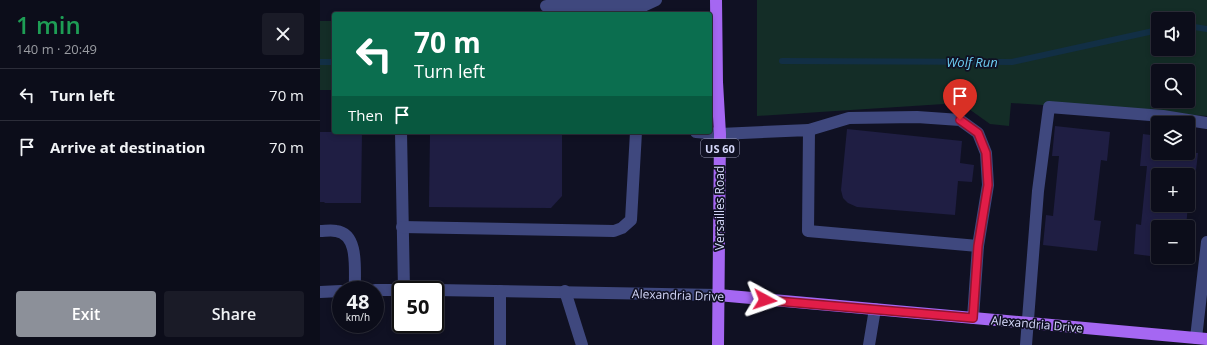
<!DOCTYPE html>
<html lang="en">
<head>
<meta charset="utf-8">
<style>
  body { margin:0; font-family:"Open Sans",sans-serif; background:#1a1b27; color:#f1f3f6; height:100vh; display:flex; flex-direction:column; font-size:15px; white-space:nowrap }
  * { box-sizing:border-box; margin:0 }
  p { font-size:13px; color:#9a9ca2 }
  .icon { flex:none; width:22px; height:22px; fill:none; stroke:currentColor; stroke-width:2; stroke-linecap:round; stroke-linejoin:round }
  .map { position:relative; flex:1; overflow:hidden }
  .side { display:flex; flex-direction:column; background:#0c0d1a; width:320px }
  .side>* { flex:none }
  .guide { position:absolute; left:12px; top:12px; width:380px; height:122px; border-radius:4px; box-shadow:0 2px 6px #0003,0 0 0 1px #2c2d39; background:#0b6e4f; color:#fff; overflow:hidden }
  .fabs { position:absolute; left:831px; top:12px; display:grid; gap:8px }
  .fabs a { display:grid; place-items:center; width:44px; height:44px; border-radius:4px; background:#0c0d1a; box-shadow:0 2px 6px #0003,0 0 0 1px #2c2d39; font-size:20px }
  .speed { position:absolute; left:12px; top:281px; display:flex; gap:8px; font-size:20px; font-weight:700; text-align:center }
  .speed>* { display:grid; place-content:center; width:52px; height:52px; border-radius:50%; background:#0c0d1a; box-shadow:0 2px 6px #0003,0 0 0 1px #2c2d39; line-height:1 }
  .speed small { font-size:10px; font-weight:400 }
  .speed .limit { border:2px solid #111; border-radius:6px; background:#fff; color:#111 }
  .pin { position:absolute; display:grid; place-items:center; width:34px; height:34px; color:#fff; margin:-41px -17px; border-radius:50% 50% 50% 0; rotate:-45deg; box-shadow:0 0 4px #0007 }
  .pin .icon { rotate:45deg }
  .me { position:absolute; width:44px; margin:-22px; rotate:95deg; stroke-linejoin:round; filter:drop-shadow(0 0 3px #0008) }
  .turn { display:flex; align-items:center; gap:14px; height:84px; padding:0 16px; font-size:18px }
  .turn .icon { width:52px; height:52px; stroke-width:2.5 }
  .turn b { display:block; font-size:28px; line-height:34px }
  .then { display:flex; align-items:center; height:38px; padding:0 16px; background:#0003; gap:8px; font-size:15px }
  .round { display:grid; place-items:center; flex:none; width:42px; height:42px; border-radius:4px; background:#1a1b27 }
  .overview { display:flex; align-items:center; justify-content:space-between; height:68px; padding:0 16px }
  h1 { font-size:24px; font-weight:600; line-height:30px; color:#1e9e55 }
  .button { display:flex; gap:8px; margin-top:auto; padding:8px 16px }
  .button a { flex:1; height:46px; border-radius:4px; background:#8c9099; color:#fff; font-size:16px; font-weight:600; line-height:46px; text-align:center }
  .button a+a { background:#1a1b27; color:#f1f3f6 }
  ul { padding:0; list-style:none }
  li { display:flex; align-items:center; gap:12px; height:52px; padding:0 16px; border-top:1px solid #2c2d39 }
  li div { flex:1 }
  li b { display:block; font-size:15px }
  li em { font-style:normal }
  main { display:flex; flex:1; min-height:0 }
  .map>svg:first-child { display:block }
  .green { fill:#142d27; fill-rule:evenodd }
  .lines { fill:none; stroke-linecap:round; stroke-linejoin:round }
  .stream { stroke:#122f45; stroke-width:6 }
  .building { fill:#1f1e43 }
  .minor { stroke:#3f487e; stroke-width:12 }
  .major { stroke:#a567f2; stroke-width:12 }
  .route-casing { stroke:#92132f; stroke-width:10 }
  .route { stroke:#e11d48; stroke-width:7 }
  .labels { text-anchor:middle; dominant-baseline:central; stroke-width:3.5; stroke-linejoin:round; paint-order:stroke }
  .shield { fill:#101123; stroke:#9b9dba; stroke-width:1 }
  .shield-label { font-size:11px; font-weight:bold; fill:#d6d9fb }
  .street-label { font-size:12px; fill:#d6d9fb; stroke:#101123 }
  .water-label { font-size:13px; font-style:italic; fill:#6dcdf2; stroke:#101123 }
</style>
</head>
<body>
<main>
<section class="side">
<div class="overview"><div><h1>1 min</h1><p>140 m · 20:49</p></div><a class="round"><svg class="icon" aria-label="close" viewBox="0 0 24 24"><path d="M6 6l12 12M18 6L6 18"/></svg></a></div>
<ul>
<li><svg class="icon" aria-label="left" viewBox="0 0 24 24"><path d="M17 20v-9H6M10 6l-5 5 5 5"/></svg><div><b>Turn left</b></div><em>70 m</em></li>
<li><svg class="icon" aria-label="arrive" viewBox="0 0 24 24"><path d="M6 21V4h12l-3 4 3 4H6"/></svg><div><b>Arrive at destination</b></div><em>70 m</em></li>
</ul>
<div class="button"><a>Exit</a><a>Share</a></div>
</section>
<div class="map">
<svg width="887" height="345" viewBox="0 0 887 345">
  <rect width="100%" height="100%" fill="#101123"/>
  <g class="green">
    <path d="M437,0H887V116L691,103L689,126L670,124L649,109L624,104L437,116ZM838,19H868V49H838ZM838,71H868V101H838Z"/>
    <rect x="0" y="21" width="14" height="69"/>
  </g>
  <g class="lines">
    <g class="stream">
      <polyline points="868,26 887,29"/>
      <polyline points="462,61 692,62 838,30"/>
      <polyline points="0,62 14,62"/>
    </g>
  </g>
  <g class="building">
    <polygon points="735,126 790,132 787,161 781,160 774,220 781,221 777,251 723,245 726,215 733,216 739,156 732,156"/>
    <polygon points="527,129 642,141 640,163 654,165 652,182 638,181 635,215 537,207 528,203 523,198 521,190"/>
    <polygon points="0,132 42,132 41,203 5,203 4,202 0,202"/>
    <polygon points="110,132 242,132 242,196 231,208 109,207"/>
    <polygon points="823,134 838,136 838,153 878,153 876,170 871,169 870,175 838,175 838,205 868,205 866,227 838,227 838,257 814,254 816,224 821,225 827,166 820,166"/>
  </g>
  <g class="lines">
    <g class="minor">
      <polyline points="226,6 323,6 336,0"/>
      <polyline points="489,130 529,118 597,117 640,120 658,133 666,153 668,185 658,246"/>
      <polyline points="81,132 84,290"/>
      <polyline points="376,132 400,134 489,130 488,231 658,246 653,318"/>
      <polyline points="82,227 294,231 302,228 311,220 316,132"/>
      <path d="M0,231C5,231 11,230 16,231C40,234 34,272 35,290"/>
      <polyline points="55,290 97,290"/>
      <polyline points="115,290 398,295"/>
      <polyline points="245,291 262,345"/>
      <polyline points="0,292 21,291"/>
      <polyline points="876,338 887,242"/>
      <polyline points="180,345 180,291"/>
      <polyline points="549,345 555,309"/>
      <polyline points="706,345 718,191 729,107 843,116 887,123"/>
    </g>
    <g class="major">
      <polyline points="396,0 397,82 400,134 398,345"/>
      <polyline points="398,295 887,339"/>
    </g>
  </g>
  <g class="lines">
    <g class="route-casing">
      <polyline id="route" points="445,300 653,318 658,246 668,185 666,153 658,133 640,120"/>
    </g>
    <use href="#route" class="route"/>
  </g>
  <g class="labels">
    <rect class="shield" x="381" y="139" width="38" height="18" rx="3"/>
    <g class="shield-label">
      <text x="400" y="148">US 60</text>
    </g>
    <g class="street-label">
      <text transform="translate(399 208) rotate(-90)">Versailles Road</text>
      <text transform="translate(358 295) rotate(2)">Alexandria Drive</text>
      <text transform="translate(717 324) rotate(5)">Alexandria Drive</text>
    </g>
    <g class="water-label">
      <text x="652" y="62">Wolf Run</text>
    </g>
  </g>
</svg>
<div class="fabs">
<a><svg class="icon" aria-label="sound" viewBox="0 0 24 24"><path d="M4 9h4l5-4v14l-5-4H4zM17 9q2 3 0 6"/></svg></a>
<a><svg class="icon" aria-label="search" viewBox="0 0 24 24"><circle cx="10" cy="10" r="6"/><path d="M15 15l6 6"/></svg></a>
<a><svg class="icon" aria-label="layers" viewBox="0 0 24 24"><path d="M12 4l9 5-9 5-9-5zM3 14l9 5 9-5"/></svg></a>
<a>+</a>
<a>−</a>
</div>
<div class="speed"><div>48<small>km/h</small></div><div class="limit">50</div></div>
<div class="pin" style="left:640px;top:120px;background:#d93025"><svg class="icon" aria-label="arrive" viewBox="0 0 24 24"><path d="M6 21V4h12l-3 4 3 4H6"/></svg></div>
<svg class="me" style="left:445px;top:300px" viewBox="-20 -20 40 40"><path d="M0-17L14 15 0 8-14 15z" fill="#e11d48" stroke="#fff" stroke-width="4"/></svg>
<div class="guide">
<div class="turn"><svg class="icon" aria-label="left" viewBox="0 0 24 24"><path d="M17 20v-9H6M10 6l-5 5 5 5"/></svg><div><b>70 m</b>Turn left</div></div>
<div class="then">Then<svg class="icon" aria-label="arrive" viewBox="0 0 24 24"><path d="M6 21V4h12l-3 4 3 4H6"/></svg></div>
</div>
</div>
</main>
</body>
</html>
